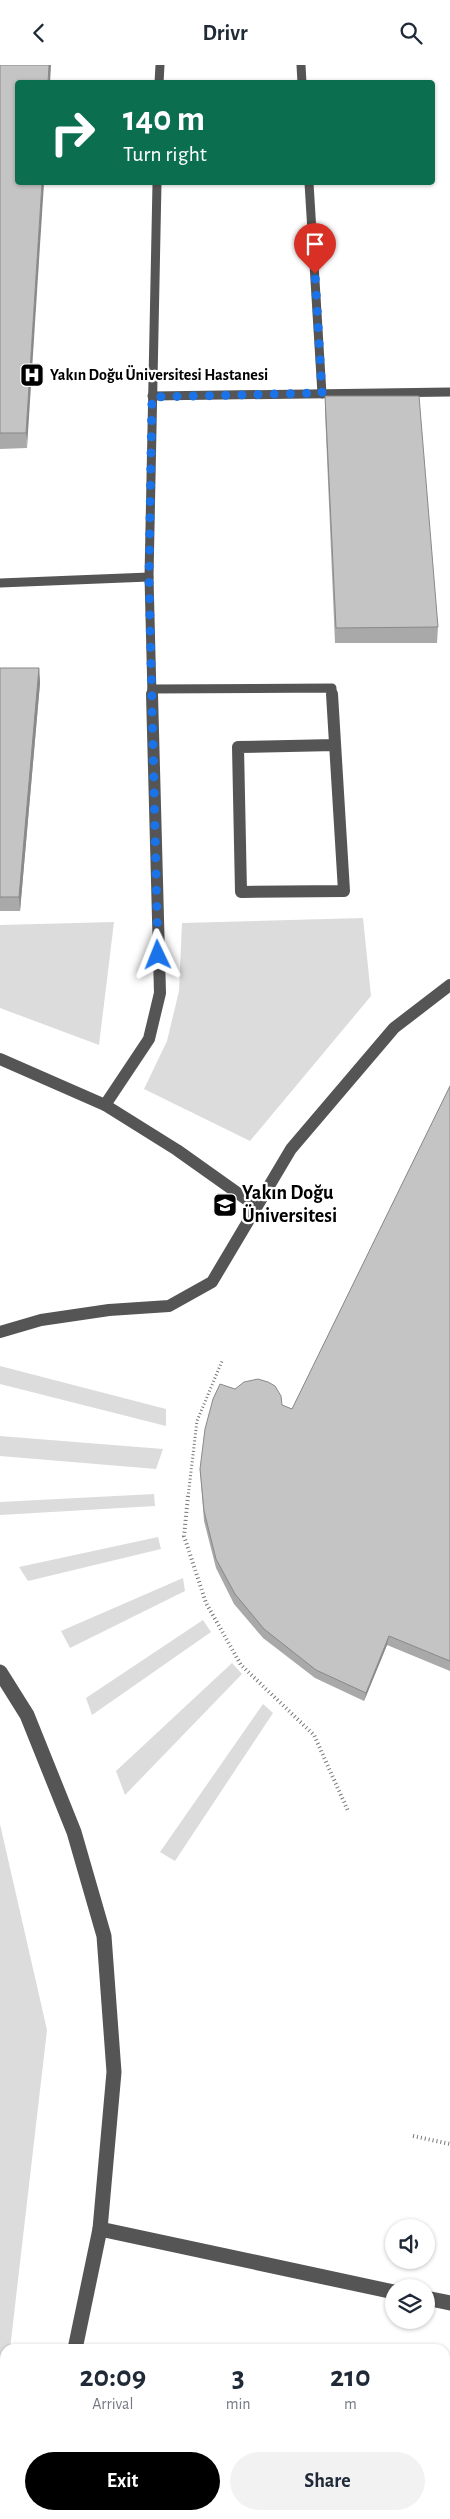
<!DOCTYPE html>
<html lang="en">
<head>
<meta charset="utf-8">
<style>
  body { margin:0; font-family:"Alegreya Sans",sans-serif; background:#f2f2f3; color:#1f2937; height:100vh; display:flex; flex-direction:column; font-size:19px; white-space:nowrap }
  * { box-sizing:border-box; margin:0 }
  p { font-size:16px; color:#747a83 }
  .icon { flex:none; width:28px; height:28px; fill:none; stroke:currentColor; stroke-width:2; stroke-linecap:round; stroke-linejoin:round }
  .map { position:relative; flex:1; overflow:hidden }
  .side { position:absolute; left:0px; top:2279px; width:450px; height:176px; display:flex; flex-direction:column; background:#fff; border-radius:15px 15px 0 0; box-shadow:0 1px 4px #0004 }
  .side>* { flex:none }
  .guide { position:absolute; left:15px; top:15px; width:420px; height:105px; border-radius:5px; box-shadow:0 1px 4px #0004; background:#0b6e4f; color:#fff; overflow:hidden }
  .controls { position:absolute; left:385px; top:2154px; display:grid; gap:10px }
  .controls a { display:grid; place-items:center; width:50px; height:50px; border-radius:50%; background:#fff; box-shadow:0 1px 4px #0004; font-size:25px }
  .pin { position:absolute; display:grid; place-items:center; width:42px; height:42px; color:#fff; margin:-51px -21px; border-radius:50% 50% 50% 0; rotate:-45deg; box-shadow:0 0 5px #0007 }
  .pin .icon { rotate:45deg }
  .me { position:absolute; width:55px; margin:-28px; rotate:358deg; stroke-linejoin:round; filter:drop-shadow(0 0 4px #0008) }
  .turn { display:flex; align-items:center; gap:18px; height:105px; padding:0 25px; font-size:22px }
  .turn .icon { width:65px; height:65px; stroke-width:2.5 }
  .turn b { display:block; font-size:35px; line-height:42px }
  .eta { display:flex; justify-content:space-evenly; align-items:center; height:85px; text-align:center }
  .eta b { font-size:30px; font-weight:700; line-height:35px }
  .action { display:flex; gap:10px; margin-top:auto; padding:10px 25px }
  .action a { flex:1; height:58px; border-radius:30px; background:#000; color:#fff; font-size:20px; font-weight:700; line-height:58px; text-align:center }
  .action a+a { background:#f2f2f3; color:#1f2937 }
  header { display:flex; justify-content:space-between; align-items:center; height:65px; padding:0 25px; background:#fff; font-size:22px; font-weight:700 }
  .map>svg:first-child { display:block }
  .green { fill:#dcdcdc }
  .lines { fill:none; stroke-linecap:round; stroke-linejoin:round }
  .path-far1 { stroke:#777; stroke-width:3; stroke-dasharray:1 2.5; stroke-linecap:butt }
  .path { stroke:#777; stroke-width:4; stroke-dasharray:1 3; stroke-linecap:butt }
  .minor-far2 { stroke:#555; stroke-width:9 }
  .minor-far1 { stroke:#555; stroke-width:12 }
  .minor { stroke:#555; stroke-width:15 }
  .wall { fill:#a9a9a9 }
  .shaded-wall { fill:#898989 }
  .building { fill:#c4c4c4; stroke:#898989 }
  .route { stroke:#1a73e8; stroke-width:9; stroke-dasharray:0 16.2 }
  .labels { text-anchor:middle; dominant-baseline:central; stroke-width:4.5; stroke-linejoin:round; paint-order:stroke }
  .far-poi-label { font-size:16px; font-weight:bold; fill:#000; stroke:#fff; text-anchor:start }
  .poi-label { font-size:20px; font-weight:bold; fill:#000; stroke:#fff; text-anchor:start }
</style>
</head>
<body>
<header><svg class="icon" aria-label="back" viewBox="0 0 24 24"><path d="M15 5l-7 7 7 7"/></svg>Drivr<svg class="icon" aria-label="search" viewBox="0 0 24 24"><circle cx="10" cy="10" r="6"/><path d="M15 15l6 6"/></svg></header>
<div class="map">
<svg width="450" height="2454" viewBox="0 0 450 2454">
  <rect width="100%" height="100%" fill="#fff"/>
  <g class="green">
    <polygon points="363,853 371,931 250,1076 144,1024 167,976 179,926 182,858"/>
    <polygon points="114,857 99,980 0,943 0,860"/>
    <polygon points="0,1301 166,1344 166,1361 0,1319"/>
    <polygon points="0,1371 163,1384 156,1404 0,1391"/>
    <polygon points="154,1429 155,1441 0,1450 0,1437"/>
    <polygon points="158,1472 161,1484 28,1516 19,1502"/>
    <polygon points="183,1513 185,1526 70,1583 61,1566"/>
    <polygon points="203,1555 211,1567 92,1650 86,1633"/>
    <polygon points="232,1598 242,1609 125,1730 116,1706"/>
    <polygon points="263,1639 273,1648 175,1796 160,1787"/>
    <polygon points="0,1759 47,1965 10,2284 5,2284 5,2317 0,2342"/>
  </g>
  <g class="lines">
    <polyline class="path-far1" points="188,1432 197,1356 222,1296"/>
    <g class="path">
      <polyline points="188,1431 184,1471 206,1538 241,1600 314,1670 348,1746"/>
      <polyline points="413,2071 450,2079"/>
    </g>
    <g class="minor-far2">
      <polyline points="301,0 302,18"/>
      <polyline points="159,18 160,0"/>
      <polyline points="309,118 322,329"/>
      <polyline points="152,331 450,327"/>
      <polyline points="0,518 149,512"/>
      <polyline points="152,624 332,623 332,630"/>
      <polyline points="152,630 149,512 157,118"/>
    </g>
    <g class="minor-far1">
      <polyline points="332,629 344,826 241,827 238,682 335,680"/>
      <polyline points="0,994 105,1040 177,1085 256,1141"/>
      <polyline points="105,1040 149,974 160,928 152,629"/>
      <polyline points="0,1267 41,1255 109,1245 169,1241 212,1217 291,1084 394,963 450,920"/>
    </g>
    <g class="minor">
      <polyline points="0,1607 27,1650 74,1767 104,1871 114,2007 100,2164 75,2284"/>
      <polyline points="100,2164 394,2227"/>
      <polyline points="426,2233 450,2238"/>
      <polyline points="40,2454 41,2450"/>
    </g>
  </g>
  <g class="wall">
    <polygon points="0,0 27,383 0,384"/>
    <polygon points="325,331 438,562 437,578 335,578 325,347"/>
    <polygon points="0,603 39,603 40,618 20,846 0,846"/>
    <polygon points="450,1021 450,1606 387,1580 364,1636 315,1613 263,1573 234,1539 216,1503 204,1456 200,1404 282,1340 292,1344"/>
  </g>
  <g class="shaded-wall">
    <polygon points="49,0 51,0 50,18 48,18"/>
    <polygon points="42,118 44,118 27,383 26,368"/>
    <polygon points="39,603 40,618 20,846 19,832"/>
    <polygon points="389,1571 387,1580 364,1636 366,1628"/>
  </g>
  <g class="building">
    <polygon points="0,0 49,0 48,18 18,18 18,118 42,118 26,368 0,368"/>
    <polygon points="325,331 419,331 438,562 336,563"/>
    <polygon points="0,603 39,603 19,832 0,832"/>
    <polygon points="450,1021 450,1596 389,1571 366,1628 316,1605 264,1564 235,1529 216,1494 204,1446 200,1404 205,1364 213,1334 220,1319 235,1324 244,1317 258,1314 268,1317 275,1321 281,1331 282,1340 292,1344"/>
    <polygon points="445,2322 450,2322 450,2454 284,2454 284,2450 445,2450"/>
  </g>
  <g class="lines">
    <polyline class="route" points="158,890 149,512 152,332 322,328 315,209"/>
  </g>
  <defs>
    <g id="hospital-square" transform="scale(1.25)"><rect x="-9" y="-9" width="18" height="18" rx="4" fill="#000" stroke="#fff"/><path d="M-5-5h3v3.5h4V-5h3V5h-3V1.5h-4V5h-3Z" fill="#fff"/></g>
    <g id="university-square" transform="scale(1.25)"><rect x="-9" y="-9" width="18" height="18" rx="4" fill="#000" stroke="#fff"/><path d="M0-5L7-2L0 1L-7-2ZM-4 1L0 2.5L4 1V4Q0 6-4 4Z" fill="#fff"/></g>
  </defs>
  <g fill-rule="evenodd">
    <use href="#hospital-square" x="32" y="310"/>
    <use href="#university-square" x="225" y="1140"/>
  </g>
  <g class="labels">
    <g class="far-poi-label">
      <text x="50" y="310">Yakın Doğu Üniversitesi Hastanesi</text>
    </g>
    <g class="poi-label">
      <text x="242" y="1128">Yakın Doğu<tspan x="242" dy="23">Üniversitesi</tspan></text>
    </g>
  </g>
</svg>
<div class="controls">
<a><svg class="icon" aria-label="sound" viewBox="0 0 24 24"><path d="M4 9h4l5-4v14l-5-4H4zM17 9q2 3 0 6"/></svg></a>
<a><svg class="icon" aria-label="layers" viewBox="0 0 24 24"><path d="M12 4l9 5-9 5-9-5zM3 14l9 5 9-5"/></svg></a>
</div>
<div class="pin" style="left:315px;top:209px;background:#d93025"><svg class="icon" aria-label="arrive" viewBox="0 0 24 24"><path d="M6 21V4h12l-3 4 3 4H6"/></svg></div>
<svg class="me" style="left:158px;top:890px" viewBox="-20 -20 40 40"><path d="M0-17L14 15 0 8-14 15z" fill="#1a73e8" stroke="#fff" stroke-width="4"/></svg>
<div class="guide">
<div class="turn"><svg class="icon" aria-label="right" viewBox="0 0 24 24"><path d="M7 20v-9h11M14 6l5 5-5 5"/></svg><div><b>140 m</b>Turn right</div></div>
</div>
<section class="side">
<div class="eta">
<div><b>20:09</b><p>Arrival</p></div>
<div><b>3</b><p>min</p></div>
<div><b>210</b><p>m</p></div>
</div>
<div class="action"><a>Exit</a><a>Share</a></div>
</section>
</div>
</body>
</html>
